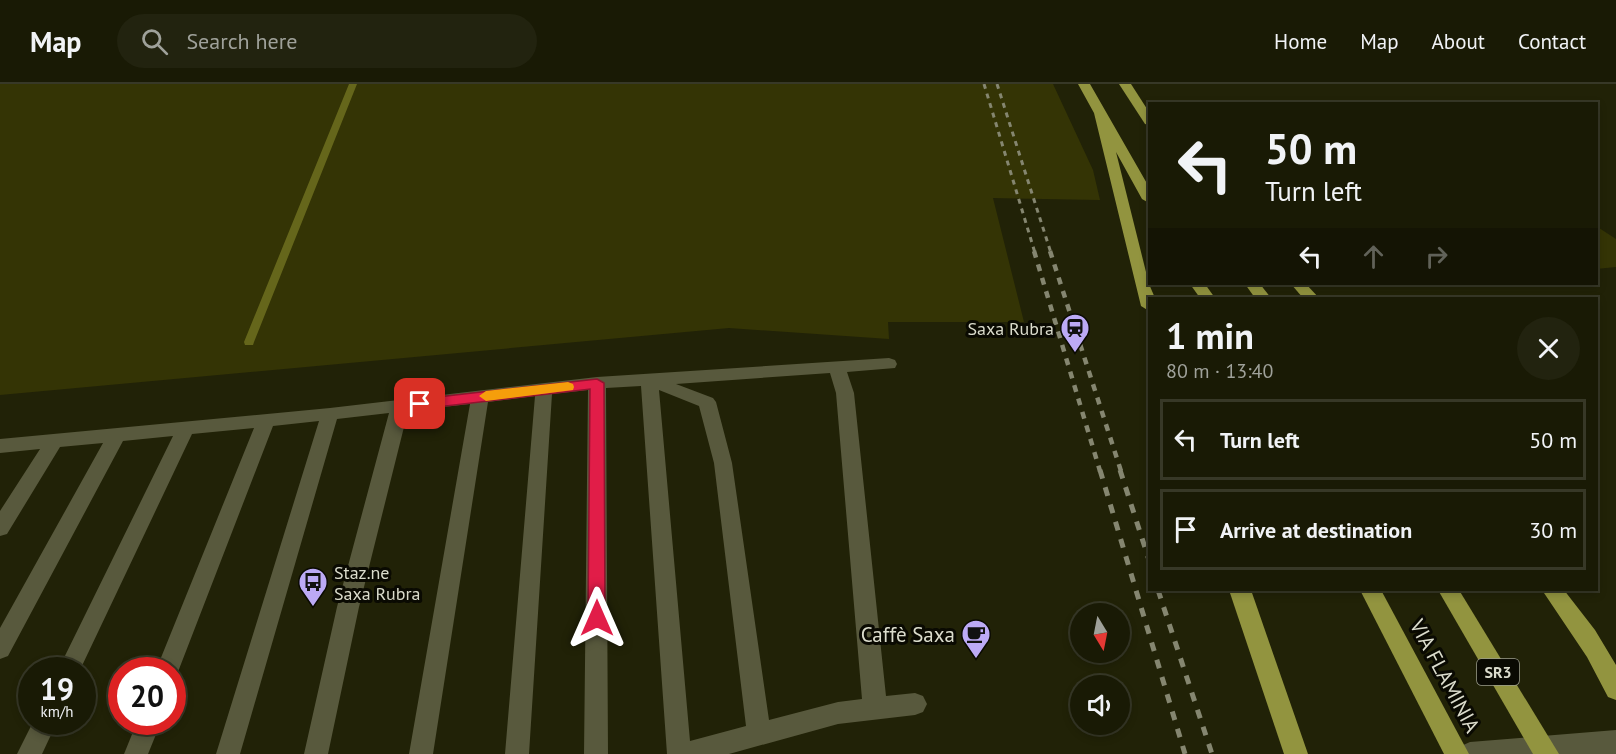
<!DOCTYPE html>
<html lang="en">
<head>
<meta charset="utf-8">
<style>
  body { margin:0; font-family:"PT Sans",sans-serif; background:#22230f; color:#f1f3f6; height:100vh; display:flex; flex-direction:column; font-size:22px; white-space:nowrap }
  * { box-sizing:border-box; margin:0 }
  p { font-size:20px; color:#9fa19a }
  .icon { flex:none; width:33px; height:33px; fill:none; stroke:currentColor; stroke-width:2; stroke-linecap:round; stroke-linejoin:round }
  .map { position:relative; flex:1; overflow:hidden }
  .panel { position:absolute; left:1148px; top:213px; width:450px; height:294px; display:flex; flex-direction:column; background:#191a05; border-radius:0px; box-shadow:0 3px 9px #0003,0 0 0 2px #373827 }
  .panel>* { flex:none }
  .top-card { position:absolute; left:1148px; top:18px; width:450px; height:183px; border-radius:0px; box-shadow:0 3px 9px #0003,0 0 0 2px #373827; background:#191a05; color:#f1f3f6; overflow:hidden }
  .needle { width:39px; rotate:170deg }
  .fabs { position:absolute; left:1070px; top:519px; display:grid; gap:12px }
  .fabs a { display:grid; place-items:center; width:60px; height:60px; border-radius:50%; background:#191a05; box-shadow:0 3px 9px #0003,0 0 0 2px #373827; font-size:30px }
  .speed { position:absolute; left:18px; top:573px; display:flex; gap:12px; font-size:30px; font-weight:700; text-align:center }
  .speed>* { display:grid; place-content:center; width:78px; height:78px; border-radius:50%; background:#191a05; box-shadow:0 3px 9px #0003,0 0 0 2px #373827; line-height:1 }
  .speed small { font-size:15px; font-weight:400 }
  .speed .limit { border:9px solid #d22; background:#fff; color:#111 }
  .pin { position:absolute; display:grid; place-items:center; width:51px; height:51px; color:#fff; margin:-26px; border-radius:12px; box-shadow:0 3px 9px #0006 }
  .me { position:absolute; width:66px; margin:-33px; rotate:0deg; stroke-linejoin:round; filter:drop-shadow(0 0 4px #0008) }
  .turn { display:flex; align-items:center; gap:21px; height:126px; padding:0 18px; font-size:27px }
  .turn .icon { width:78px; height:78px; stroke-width:2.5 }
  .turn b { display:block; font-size:42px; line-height:51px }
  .lanes { display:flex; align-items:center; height:57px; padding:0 18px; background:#0003; justify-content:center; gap:30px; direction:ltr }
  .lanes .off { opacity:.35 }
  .round { display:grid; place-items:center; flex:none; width:63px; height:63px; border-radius:32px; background:#22230f }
  .overview { display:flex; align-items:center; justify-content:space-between; height:102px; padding:0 18px }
  h1 { font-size:36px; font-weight:600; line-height:45px }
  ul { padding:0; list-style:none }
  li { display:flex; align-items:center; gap:18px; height:81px; margin:0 12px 9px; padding:0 6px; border:3px solid #373827; border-radius:0px }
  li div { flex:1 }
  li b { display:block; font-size:22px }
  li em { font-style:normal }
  header { display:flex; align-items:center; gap:36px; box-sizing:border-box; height:84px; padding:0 30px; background:#191a05; border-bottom:2px solid #373827 }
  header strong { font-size:28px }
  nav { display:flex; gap:33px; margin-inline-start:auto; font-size:21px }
  .search { width:420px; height:54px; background:#22230f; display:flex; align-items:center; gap:15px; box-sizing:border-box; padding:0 21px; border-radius:33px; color:#9fa19a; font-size:22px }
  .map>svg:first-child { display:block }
  .green { fill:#343405 }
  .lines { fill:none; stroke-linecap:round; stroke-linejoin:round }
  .stream { fill:#65661b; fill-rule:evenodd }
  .lane { fill:#58593d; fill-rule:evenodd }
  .secondary { fill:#58593d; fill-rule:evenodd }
  .highway { fill:#92943f; fill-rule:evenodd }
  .rail-far2 { stroke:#858670; stroke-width:3; stroke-dasharray:5 5; stroke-linecap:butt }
  .rail-far1 { stroke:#858670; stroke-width:4.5; stroke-dasharray:7 7; stroke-linecap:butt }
  .rail { stroke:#858670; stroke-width:5; stroke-dasharray:9 9; stroke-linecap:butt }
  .route { fill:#e11d48; stroke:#92132f; stroke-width:1.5 }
  .slow { fill:#f59e0b }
  .labels { text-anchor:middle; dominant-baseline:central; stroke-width:6; stroke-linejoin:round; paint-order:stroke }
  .shield { fill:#0a0a02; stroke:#9c9d8f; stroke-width:1.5 }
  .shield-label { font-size:16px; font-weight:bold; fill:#dbdccc }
  .poi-label { font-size:18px; fill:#dbdccc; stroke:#0a0a02; text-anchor:end }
  .near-poi-label { font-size:21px; fill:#dbdccc; stroke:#0a0a02; text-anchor:end }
  .near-street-label { font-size:21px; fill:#dbdccc; stroke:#0a0a02 }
</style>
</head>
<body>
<header>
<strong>Map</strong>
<div class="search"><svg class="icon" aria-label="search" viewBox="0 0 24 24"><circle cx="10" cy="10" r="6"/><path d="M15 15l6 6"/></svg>Search here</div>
<nav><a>Home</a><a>Map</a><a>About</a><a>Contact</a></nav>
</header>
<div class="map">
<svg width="1616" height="670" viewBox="0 0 1616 670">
  <rect width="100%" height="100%" fill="#212207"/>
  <g class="green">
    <polygon points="0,0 1053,0 1093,86 1100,116 993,114 1024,238 888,238 889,255 729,244 0,311"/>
    <polygon points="1596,142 1616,155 1616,183 1596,185"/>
  </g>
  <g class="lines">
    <polygon class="stream" points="349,0 357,0 254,258 253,261 245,261 244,258"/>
    <g class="lane">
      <path d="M889,274L895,276L897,280L895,284L847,288L854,309L886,612L915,609L923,612L927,620L923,628L915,631L838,640L729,670H667L641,302L606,304L608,670H584L588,306L552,310L529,670H505L535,312L488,318L433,670H409L470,320L408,327L359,523L328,670H304L337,523L389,329L337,335L240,670H216L319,337L273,342L176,593L172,595V586H156L254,344L192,350L80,586H58L173,352L123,357L8,572L0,575V544L103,359L60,363L7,450L0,452V427L40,365L0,369V355L330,324L597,293ZM830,289L836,309L862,615L838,618L769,636L732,379L716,318L713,314L676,300ZM659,306L699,322L714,379L746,642L690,657Z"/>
      <polygon points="33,638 57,638 42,670 17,670"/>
      <polygon points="137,638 161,638 148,670 124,670"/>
    </g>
    <polygon class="secondary" points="1616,646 1616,670 1458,670 1461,662 1470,658"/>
    <g class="highway">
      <polygon points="1078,0 1090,0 1149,103 1149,119 1142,115 1116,68 1149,200 1155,214 1149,214 1149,227 1141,222 1094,29"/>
      <polygon points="1119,0 1131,0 1149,28 1149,41 1145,40"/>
      <polygon points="1190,200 1205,200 1215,214 1200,214"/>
      <polygon points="1245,200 1260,200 1271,214 1255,214"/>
      <polygon points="1291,200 1306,200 1319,214 1303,214"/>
      <polygon points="1229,506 1251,506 1308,670 1284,670"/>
      <polygon points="1360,506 1381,506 1469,670 1444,670"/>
      <polygon points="1438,506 1459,506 1559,670 1533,670"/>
      <polygon points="1542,506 1564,506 1595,546 1616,581 1616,616 1608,613 1587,573"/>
    </g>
    <g class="rail-far2">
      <polyline points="984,0 1035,169"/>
      <polyline points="997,0 1051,169"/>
    </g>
    <g class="rail-far1">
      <polyline points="1034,167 1100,387"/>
      <polyline points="1050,167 1121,387"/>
    </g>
    <g class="rail">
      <polyline points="1100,386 1185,670"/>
      <polyline points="1120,386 1149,476"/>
      <polyline points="1158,506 1212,670"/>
    </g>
  </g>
  <polygon class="route" points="597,295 604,299 605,534 603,539 597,541 591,539 588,534 590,305 420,325 413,320 420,315"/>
  <polygon class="slow" points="568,298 573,300 574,303 573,306 486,317 479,312 486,307"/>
  <defs>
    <g id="station-pin" transform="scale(1.5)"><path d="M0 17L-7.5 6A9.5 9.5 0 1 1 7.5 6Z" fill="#bcaaf5" stroke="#0a0a02"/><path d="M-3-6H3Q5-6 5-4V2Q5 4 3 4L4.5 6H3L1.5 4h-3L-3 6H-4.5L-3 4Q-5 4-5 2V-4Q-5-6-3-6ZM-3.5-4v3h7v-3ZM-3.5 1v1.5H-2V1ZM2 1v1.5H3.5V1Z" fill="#111"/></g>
    <g id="bus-pin" transform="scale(1.5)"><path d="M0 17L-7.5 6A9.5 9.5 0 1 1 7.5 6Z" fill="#bcaaf5" stroke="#0a0a02"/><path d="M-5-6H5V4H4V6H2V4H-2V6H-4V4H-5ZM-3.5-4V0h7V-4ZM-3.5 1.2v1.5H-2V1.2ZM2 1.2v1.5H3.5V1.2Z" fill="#111"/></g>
    <g id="cafe-pin" transform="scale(1.5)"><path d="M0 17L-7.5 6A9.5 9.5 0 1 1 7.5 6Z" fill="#bcaaf5" stroke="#0a0a02"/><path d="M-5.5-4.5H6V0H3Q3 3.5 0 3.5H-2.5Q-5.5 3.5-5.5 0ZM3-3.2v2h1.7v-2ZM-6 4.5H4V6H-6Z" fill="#111"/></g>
  </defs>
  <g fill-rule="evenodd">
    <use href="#station-pin" x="1075" y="244"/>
    <use href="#bus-pin" x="313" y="498"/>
    <use href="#cafe-pin" x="976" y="550"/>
  </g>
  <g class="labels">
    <rect class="shield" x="1477" y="575" width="42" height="26" rx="4.5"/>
    <g class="shield-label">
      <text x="1498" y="588">SR3</text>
    </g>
    <g class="poi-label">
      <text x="1054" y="244">Saxa Rubra</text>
      <text x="334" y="488" text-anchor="start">Staz.ne<tspan x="334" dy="21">Saxa Rubra</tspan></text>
    </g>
    <g class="near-poi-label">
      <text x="955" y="550">Caffè Saxa</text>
    </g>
    <g class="near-street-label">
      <text transform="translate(1445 592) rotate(62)">VIA FLAMINIA</text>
    </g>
  </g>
</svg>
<div class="fabs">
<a><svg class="needle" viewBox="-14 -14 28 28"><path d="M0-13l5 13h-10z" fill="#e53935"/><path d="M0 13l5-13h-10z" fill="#9fa19a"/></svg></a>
<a><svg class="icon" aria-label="sound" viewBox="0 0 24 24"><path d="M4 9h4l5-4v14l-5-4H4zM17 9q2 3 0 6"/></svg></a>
</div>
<div class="speed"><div>19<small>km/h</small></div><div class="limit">20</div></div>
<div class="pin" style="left:420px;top:320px;background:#d93025"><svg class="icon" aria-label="arrive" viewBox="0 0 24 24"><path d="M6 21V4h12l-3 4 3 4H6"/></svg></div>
<svg class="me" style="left:597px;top:534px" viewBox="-20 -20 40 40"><path d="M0-17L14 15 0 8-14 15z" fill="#e11d48" stroke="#fff" stroke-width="4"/></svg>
<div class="top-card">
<div class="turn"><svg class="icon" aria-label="left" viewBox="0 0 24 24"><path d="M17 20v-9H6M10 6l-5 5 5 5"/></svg><div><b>50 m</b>Turn left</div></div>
<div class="lanes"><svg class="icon" aria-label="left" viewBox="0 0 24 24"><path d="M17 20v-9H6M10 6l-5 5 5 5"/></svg><svg class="icon off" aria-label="ahead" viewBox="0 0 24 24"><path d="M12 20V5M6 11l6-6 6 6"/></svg><svg class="icon off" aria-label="right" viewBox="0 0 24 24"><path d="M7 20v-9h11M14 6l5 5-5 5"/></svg></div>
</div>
<section class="panel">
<div class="overview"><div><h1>1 min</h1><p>80 m · 13:40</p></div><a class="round"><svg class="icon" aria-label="close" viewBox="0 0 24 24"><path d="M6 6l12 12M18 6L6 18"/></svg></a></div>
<ul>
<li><svg class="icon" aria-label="left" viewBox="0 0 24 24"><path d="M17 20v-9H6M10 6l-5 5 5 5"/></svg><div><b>Turn left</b></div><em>50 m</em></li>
<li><svg class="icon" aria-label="arrive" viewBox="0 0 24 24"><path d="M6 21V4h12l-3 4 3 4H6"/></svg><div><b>Arrive at destination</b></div><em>30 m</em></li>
</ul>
</section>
</div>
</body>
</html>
